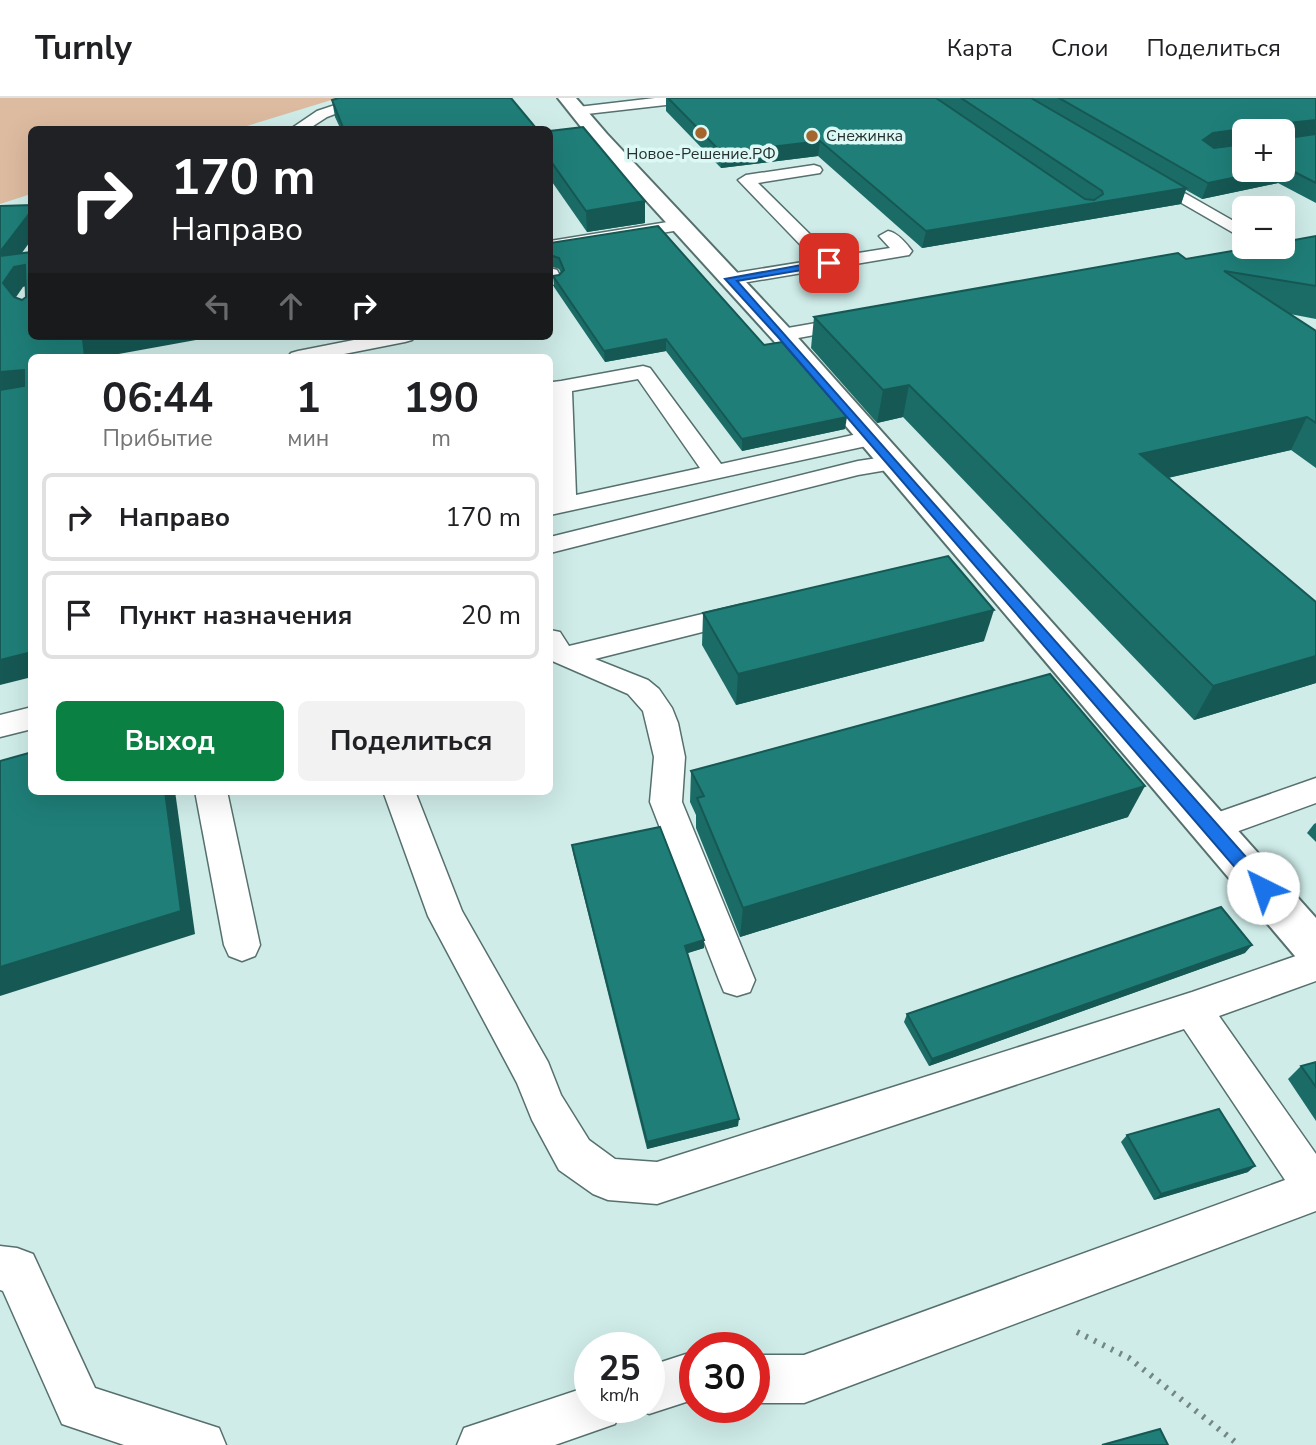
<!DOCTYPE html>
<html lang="ru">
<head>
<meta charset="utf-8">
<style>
  body { margin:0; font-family:"Nunito Sans",sans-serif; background:#f2f2f2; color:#202124; height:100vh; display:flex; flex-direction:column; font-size:26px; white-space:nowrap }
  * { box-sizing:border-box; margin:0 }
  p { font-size:23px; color:#757577 }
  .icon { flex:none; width:38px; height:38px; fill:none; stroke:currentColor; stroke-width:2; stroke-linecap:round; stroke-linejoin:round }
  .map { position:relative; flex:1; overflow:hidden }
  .side { position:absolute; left:28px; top:256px; width:525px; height:441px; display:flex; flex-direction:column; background:#fff; border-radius:10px; box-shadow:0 7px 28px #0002 }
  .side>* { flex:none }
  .banner { position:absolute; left:28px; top:28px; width:525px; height:214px; border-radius:10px; box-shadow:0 7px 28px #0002; background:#202124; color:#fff; overflow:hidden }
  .fabs { position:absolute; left:1232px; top:21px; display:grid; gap:14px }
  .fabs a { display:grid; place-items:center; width:63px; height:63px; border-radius:10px; background:#fff; box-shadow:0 7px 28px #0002; font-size:35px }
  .speed { position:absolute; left:574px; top:1234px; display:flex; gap:14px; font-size:35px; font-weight:700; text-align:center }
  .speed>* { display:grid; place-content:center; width:91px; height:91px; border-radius:50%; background:#fff; box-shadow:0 7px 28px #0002; line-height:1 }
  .speed small { font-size:18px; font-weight:400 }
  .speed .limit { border:10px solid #d22; background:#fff; color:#111 }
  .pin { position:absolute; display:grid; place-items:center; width:60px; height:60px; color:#fff; margin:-30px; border-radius:14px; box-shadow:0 4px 10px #0006 }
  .me { position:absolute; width:77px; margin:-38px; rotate:319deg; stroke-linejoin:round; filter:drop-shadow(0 0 5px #0008) }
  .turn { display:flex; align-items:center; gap:24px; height:147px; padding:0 28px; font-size:32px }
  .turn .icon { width:91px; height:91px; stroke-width:2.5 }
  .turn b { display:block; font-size:49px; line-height:60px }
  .lanes { display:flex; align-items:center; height:66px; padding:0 28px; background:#0003; justify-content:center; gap:35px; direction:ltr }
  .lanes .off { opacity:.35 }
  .eta { display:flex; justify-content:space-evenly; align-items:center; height:119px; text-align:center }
  .eta b { font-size:42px; font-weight:700; line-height:49px }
  .action { display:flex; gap:14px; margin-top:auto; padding:14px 28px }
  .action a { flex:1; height:80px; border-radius:10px; background:#0b8043; color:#fff; font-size:28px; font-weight:700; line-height:80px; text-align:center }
  .action a+a { background:#f2f2f2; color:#202124 }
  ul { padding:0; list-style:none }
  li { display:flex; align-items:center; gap:21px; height:88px; margin:0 14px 10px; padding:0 14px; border:4px solid #e0e0e0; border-radius:10px }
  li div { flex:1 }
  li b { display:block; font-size:26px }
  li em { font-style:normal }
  header { display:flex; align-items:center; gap:42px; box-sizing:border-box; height:98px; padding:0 35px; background:#fff; border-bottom:2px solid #e0e0e0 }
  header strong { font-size:33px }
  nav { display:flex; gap:38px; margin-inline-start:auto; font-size:24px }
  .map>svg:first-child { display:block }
  .green { fill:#ddbba0 }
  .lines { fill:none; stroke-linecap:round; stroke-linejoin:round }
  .lane-casing { stroke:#56706d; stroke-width:3 }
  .street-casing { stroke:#56706d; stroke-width:4 }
  .path { stroke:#738785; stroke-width:6; stroke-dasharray:2.5 7; stroke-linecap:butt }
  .lane { fill:#fff; fill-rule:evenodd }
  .street { fill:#fff; fill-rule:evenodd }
  .wall { fill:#1b6c67; fill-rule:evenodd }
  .shaded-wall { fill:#165854 }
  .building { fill:#1f7e78; stroke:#165854; stroke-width:2; fill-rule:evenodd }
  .route { fill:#1a73e8; stroke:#114b97; stroke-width:2 }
  .poi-dot { fill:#a5662d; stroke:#dcf9f6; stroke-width:2.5 }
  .labels { text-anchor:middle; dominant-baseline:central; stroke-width:7; stroke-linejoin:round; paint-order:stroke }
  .far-poi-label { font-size:16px; fill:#25302f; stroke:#dcf9f6; text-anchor:start }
</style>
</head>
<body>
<header>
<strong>Turnly</strong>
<nav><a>Карта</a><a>Слои</a><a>Поделиться</a></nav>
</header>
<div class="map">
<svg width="1316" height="1347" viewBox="0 0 1316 1347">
  <rect width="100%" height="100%" fill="#cfece9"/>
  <polygon class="green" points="0,0 338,0 237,31 32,32 31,96 0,106"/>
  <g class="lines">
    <g class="lane-casing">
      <g id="lane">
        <polygon points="356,0 377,0 327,19 307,32 289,32 317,13"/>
        <polygon points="655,0 699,0 692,4 578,17 571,13 578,9"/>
        <path d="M814,67L820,69L822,72L820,75L758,85L833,159L890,150L879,138L888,133C898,135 906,145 912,153L909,157L730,187L723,185L721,181L723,177L815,162L738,82L746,77Z"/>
        <polygon points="1146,73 1244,129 1244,141 1140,81 1138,78 1140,75"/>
        <polygon points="680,122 686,123 689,127 686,131 550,153 550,143"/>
        <polygon points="550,170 557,172 562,182 560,186 550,187"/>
        <polygon points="856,218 863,220 866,224 863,228 782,243 775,241 772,237 775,233 782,231"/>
        <polygon points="374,238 415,238 412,242 405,244 329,259 288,259 291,255 298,253"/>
        <path d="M643,268L650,270L721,366L871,333L879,335L882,340L879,345L871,347L550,417V289L553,284L561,283ZM638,281L700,370L576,397L572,293Z"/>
        <polygon points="891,358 899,360 903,365 899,370 858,377 550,455 550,439 858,363"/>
        <polygon points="744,506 754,509 758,515 754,521 595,561 648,582 659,591 672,610 678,625 685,659 682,704 755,882 750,894 737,898 724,894 719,882 650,704 654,659 643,613 628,596 550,562 550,532 560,534 569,548"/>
        <polygon points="32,609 32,631 0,639 0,617"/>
        <polygon points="1316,680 1316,705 1211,743 1199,739 1195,730 1199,721"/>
        <polygon points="195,693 227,693 260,847 255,858 242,863 229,858 224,847"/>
        <polygon points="383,693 415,693 462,813 548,964 561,997 589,1042 615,1061 657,1064 1192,894 1316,851 1316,883 1219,918 1316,1056 1316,1113 804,1305 754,1305 754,1257 804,1257 1285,1082 1184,931 657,1106 608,1102 593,1096 559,1072 532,1022 517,985 428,818"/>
        <polygon points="0,1148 17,1150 33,1156 95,1290 219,1330 226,1347 124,1347 62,1326 3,1193 0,1192"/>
        <polygon points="686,1256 695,1256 695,1304 686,1304 649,1316 633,1309 649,1309 649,1268"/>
        <polygon points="590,1288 590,1309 622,1309 615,1326 555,1347 457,1347 464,1330"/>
      </g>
    </g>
    <g class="street-casing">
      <polygon id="street" points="558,0 576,0 607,36 791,232 1316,820 1316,870 1300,864 773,242 593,44"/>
    </g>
    <polyline class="path" points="1077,1234 1129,1260 1239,1347"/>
    <use href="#lane" class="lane"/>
    <use href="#street" class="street"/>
  </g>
  <g class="wall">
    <path d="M666,0H1316V105L1278,85L1202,101L1186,92L1181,106L922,150L818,58L721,70L666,13ZM1244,33H1283L1244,72Z"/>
    <polygon points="332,2 537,32 341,32 335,19"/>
    <polygon points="550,33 645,103 645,125 587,134 550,81"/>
    <polygon points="1316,138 1316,221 1290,216 1316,233 1316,370 1291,352 1168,380 1316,504 1316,585 1194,622 903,319 877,325 811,250 814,219 1186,161"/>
    <polygon points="550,145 764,247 845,331 742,353 666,253 605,264 554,189 553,178 559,177 561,175 559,171 550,168"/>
    <polygon points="703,515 984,543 736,607 702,547"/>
    <polygon points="691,673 1128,719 740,839 696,730 696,717 690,704"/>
    <polygon points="1316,725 1316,744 1307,735 1314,726"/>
    <polygon points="572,747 704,842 704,850 687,855 738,1028 647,1051 573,755"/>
    <polygon points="1245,855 929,968 904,924 907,916"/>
    <polygon points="1316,964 1316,1023 1288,981 1301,968"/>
    <polygon points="1127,1037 1248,1074 1154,1102 1121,1044"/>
  </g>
  <g class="shaded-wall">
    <polygon points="1316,22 1316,36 1283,40 1289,25"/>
    <polygon points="1249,30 1248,33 1244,33 1244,45 1208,50 1203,42 1213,35"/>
    <polygon points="820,43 818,58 721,70 722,55"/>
    <polygon points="1283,69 1285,69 1278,85 1202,101 1208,85 1271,72 1283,72"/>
    <polygon points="1186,90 1181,106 922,150 926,133"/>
    <polygon points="645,103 645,125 587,134 586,113"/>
    <polygon points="32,112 32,141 5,178 0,166 0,154"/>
    <polygon points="25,167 32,186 23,189 12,205 3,185 14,169"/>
    <polygon points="99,238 218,238 102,259 85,259 83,241"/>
    <polygon points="666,241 666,253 605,264 604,253"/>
    <polygon points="24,272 32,287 0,296 0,274"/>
    <polygon points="909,287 903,319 877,325 883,292"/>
    <polygon points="847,319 845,331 742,353 742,341"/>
    <polygon points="1307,319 1291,352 1127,389 1140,356"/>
    <polygon points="994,512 984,543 736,607 738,576"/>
    <polygon points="32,554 32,579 0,587 0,562"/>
    <polygon points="1316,558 1316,585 1194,622 1213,588"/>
    <polygon points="1145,688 1128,719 740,839 743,810"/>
    <polygon points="165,693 175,693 195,836 0,898 0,869"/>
    <polygon points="704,842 704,850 685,856 685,848"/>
    <polygon points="1252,847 1245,855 929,968 932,961"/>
    <polygon points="739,1021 738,1028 647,1051 647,1044"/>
    <polygon points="1255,1068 1248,1074 1154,1102 1161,1096"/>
  </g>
  <g class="building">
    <polygon points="339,0 511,0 536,30 525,32 344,32 332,2"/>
    <polygon points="668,0 936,0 1085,101 1094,102 1103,96 1102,93 961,0 1031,0 1186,90 926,133 820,43 722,55"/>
    <polygon points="1059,0 1316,0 1316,22 1289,25 1287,40 1316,36 1316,85 1285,69 1283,69 1283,33 1252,33 1249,30 1213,35 1203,42 1214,50 1244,46 1244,72 1271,72 1208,85"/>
    <polygon points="583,29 645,103 586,113 550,62 550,33"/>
    <polygon points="32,107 32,112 0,154 0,108"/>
    <polygon points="658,128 764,247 782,244 847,319 742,341 666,241 604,253 553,178 559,177 564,172 559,160 550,157 550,145"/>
    <polygon points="1316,138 1316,188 1224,173 1316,233 1316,325 1307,319 1140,356 1316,504 1316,558 1213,588 909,287 883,292 814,219 1178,155 1186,161 1255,149 1283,149 1283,144"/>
    <path d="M32,154V238H99L83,241L85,259H32V554L0,562V292L24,288V272L0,274V158ZM25,167L26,199L22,202L14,199L3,185L14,169Z"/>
    <polygon points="948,458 994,512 738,576 703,515"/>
    <polygon points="1050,576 1145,688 743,810 697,700 704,698 691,673"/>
    <polygon points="32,654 32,693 165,693 181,813 0,869 0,663"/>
    <polygon points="660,729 704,842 685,848 739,1021 647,1044 572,747"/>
    <polygon points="1221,809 1252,847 932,961 907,916"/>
    <polygon points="1316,964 1316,989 1301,968"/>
    <polygon points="1219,1011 1255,1068 1161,1096 1127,1037"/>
    <polygon points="1160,1331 1168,1347 1102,1347"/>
  </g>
  <polygon class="route" points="829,162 832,163 832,167 737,183 1269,785 1272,790 1269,795 1263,797 1257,795 778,239 725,181"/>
  <g class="poi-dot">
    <circle cx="701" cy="35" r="7"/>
    <circle cx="812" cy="38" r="7"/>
  </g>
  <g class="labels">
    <g class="far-poi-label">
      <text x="826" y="38">Снежинка</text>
      <text x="701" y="56" text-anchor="middle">Новое-Решение.РФ</text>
    </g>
  </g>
</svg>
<div class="fabs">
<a>+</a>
<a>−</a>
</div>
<div class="speed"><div>25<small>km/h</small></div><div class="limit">30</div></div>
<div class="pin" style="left:829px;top:165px;background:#d93025"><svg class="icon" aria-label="arrive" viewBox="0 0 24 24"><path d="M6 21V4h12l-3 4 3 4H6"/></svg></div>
<svg class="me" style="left:1263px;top:790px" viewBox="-20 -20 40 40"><circle r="19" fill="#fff"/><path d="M0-13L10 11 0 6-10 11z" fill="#1a73e8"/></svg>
<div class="banner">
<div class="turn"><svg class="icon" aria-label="right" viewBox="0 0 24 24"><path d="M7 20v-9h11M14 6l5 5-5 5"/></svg><div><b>170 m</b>Направо</div></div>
<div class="lanes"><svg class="icon off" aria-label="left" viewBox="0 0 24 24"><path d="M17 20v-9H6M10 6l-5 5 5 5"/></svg><svg class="icon off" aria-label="ahead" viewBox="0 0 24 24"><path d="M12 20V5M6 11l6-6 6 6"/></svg><svg class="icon" aria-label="right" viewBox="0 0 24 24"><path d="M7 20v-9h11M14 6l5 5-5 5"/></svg></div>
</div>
<section class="side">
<div class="eta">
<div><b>06:44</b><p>Прибытие</p></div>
<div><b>1</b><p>мин</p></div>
<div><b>190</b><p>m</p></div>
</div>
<ul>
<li><svg class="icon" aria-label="right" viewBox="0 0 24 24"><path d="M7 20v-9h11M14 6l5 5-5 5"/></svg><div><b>Направо</b></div><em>170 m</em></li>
<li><svg class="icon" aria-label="arrive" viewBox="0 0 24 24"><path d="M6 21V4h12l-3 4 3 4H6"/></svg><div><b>Пункт назначения</b></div><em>20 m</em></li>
</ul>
<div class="action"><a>Выход</a><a>Поделиться</a></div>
</section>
</div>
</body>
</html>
